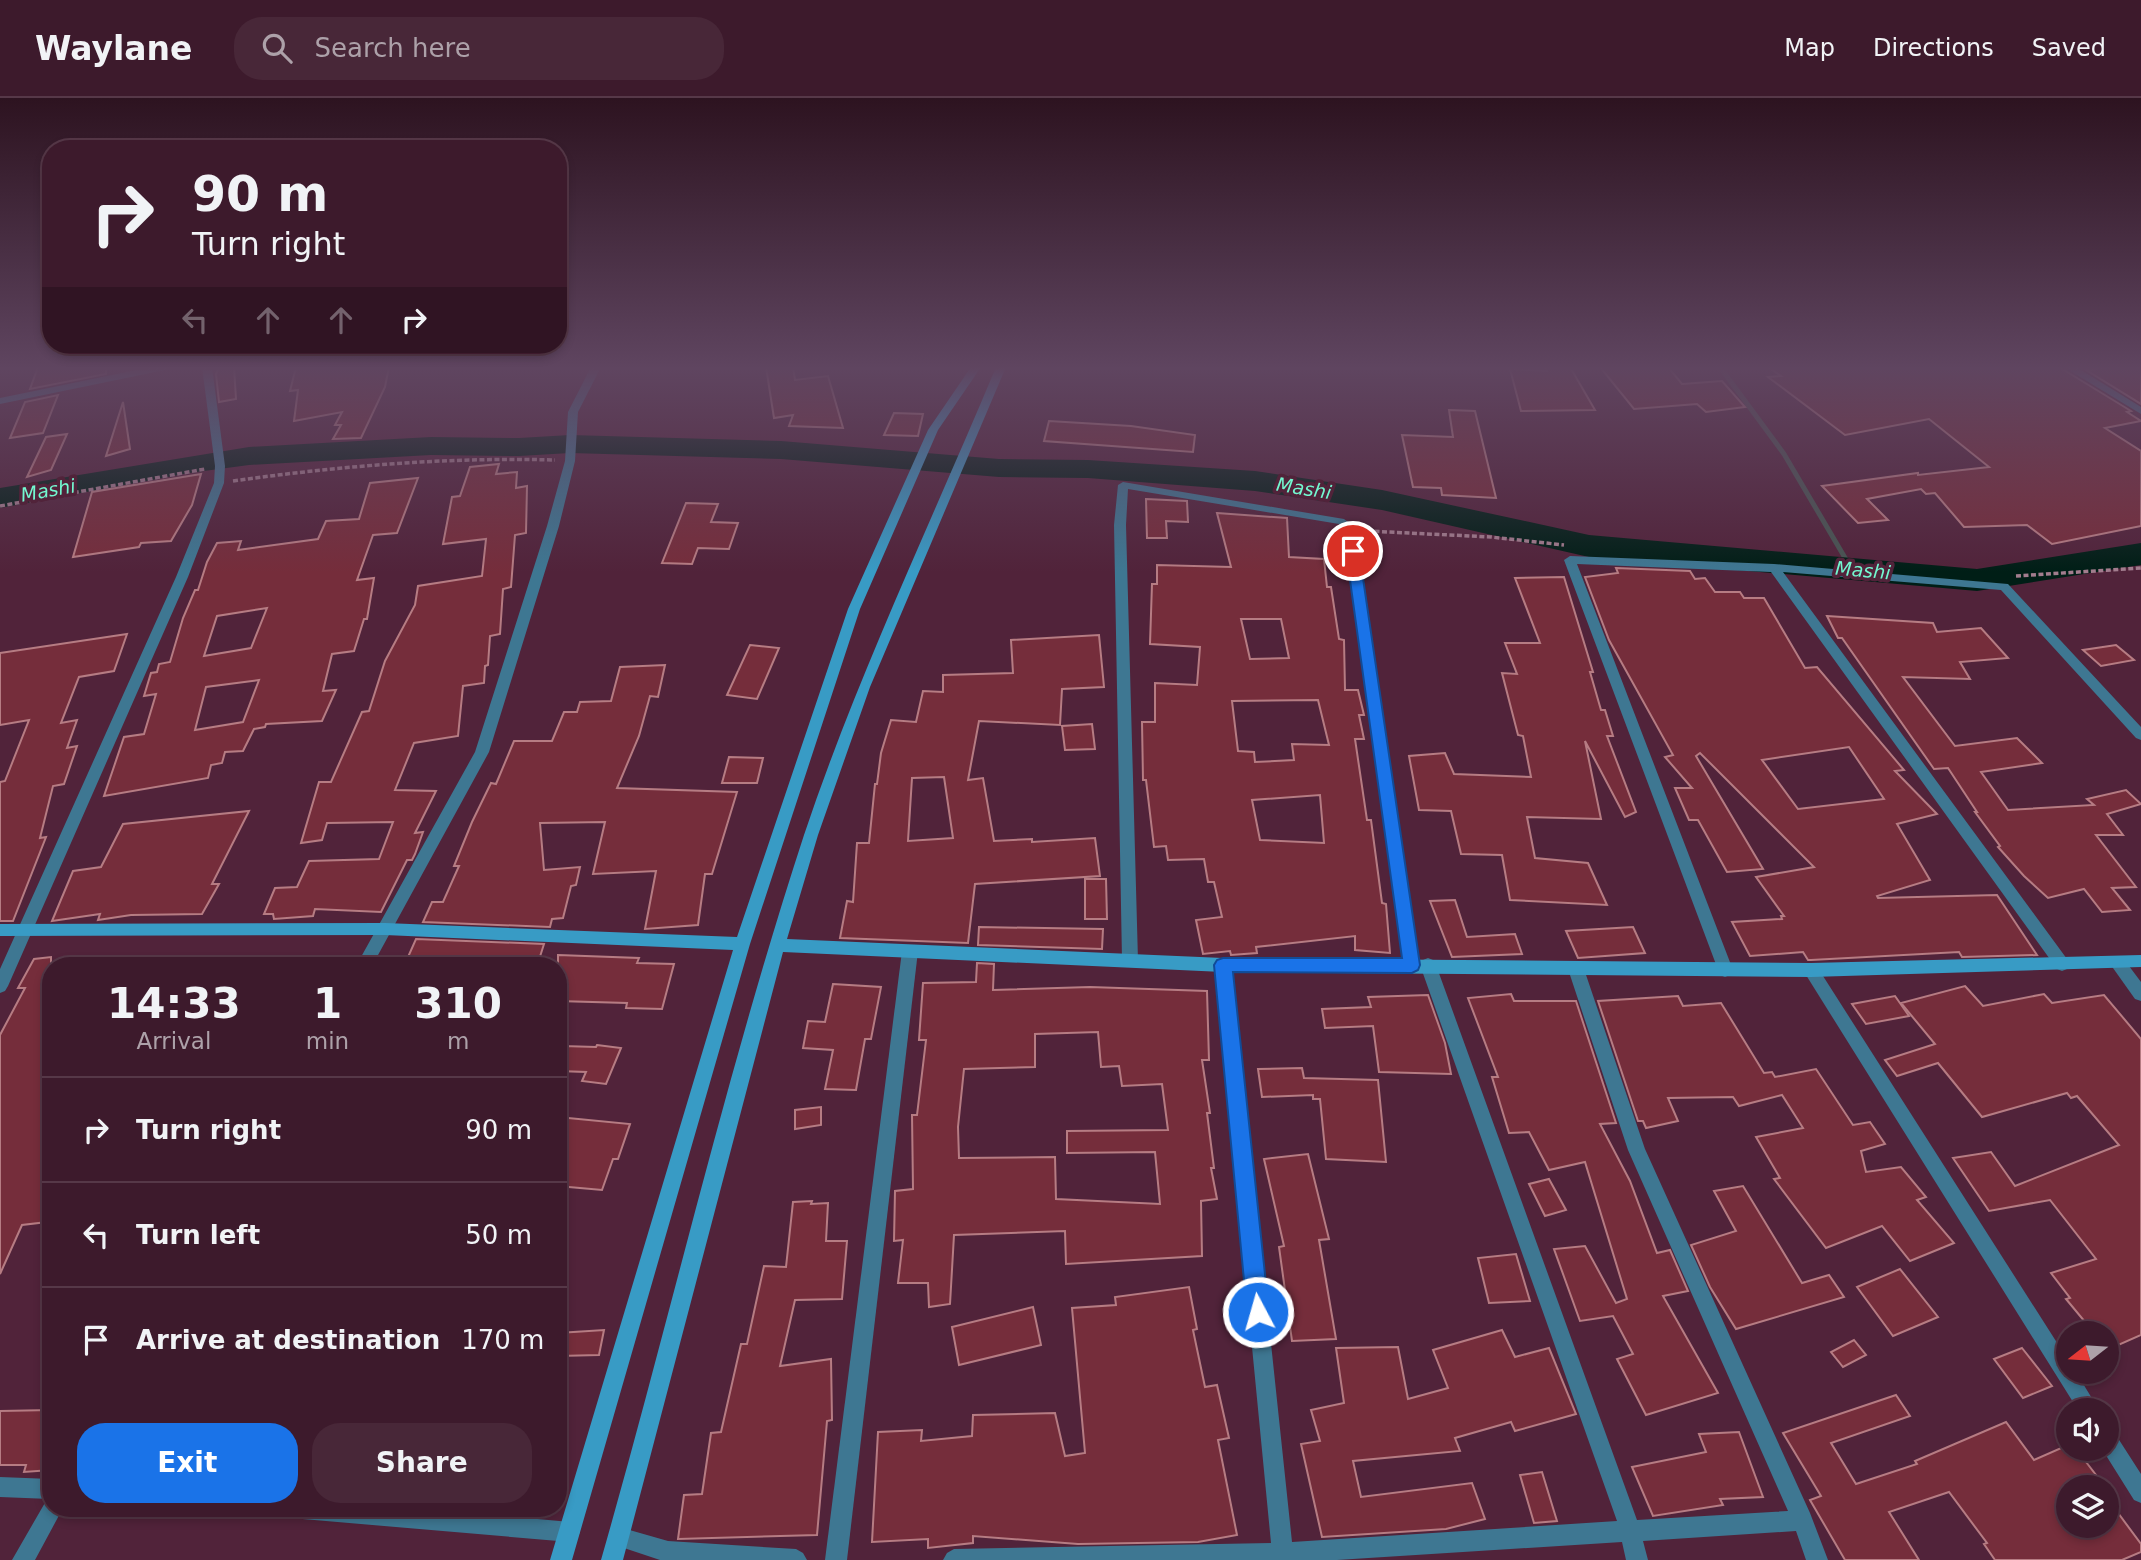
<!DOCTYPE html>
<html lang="en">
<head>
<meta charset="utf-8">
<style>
  body { margin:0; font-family:"DejaVu Sans",sans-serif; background:#482738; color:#f1f3f6; height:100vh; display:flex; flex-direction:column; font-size:26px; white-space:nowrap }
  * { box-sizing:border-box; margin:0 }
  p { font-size:23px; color:#ada1a9 }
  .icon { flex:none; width:38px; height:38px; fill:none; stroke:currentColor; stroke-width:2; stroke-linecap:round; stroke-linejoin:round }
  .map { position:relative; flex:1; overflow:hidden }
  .details { position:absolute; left:42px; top:859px; width:525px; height:560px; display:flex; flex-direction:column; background:#3d1a2c; border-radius:28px; box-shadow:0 4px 10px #0003,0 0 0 2px #563848 }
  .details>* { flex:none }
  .top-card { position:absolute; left:42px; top:42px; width:525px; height:214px; border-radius:28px; box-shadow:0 4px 10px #0003,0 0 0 2px #563848; background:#3d1a2c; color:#f1f3f6; overflow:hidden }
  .needle { width:46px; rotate:253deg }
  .fabs { position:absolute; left:2056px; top:1223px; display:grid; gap:14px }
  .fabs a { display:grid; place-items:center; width:63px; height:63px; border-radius:50%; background:#3d1a2c; box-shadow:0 4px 10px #0003,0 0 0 2px #563848; font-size:35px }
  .pin { position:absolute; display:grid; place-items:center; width:60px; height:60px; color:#fff; margin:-30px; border:4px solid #fff; border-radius:50%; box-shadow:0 2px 7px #0007 }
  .me { position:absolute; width:77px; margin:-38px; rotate:354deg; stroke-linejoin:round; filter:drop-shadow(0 0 5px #0008) }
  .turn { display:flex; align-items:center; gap:24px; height:147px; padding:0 35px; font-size:32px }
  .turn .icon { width:91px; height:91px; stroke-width:2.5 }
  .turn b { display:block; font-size:49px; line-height:60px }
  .lanes { display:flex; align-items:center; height:66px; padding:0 35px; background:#0003; justify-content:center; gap:35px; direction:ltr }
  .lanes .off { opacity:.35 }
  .eta { display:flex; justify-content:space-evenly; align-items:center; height:119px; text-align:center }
  .eta b { font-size:42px; font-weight:800; line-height:49px }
  .primary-button { display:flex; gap:14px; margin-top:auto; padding:14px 35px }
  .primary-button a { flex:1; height:80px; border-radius:28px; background:#1a73e8; color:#fff; font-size:28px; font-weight:800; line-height:80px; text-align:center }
  .primary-button a+a { background:#482738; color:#f1f3f6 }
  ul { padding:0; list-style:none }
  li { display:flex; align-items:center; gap:21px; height:105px; padding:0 35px; border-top:2px solid #563848 }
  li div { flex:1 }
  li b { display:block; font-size:26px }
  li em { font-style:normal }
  header { display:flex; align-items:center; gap:42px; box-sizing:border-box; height:98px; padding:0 35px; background:#3d1a2c; border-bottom:2px solid #563848 }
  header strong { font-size:33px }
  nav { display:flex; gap:38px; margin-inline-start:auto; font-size:24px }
  .search { width:490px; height:63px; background:#482738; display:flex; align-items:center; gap:18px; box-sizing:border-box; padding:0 24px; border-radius:28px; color:#ada1a9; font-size:26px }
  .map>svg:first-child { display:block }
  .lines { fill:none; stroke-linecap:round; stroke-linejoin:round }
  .stream { stroke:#485452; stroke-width:5 }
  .river { fill:#001e16; fill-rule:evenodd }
  .building { fill:#752d3b; stroke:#b67c83; stroke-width:2; fill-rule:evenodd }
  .path { stroke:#a27d8e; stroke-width:3.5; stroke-dasharray:5 2.5; stroke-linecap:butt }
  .street { fill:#3e7792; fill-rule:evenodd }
  .secondary { fill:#389bc5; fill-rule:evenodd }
  .route { fill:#1a73e8; stroke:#114b97; stroke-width:2 }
  .labels { text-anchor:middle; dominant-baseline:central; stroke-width:7; stroke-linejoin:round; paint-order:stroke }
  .far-water-label { font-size:19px; font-style:italic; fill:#73f8d0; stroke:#51233a }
</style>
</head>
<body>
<header>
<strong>Waylane</strong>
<div class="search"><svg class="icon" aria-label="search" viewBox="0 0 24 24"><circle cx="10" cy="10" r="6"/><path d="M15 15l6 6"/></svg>Search here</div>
<nav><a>Map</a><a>Directions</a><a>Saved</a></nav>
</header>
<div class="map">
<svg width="2141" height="1462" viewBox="0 0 2141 1462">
  <rect width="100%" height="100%" fill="#51233a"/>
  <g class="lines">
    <polyline class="stream" points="1720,269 1784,356 1851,470"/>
    <polygon class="river" points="570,337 781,343 999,361 1088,362 1255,373 1382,392 1589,437 1977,471 2141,445 2141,467 1977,493 1589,459 1382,412 1255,393 1088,380 999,379 781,361 570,355 519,358 431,357 249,367 189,375 0,410 0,390 249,349 431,339 519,340"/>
  </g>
  <g class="building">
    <polygon points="38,269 106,269 106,276 30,291"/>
    <polygon points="219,269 234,269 236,301 219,304 216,276"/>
    <polygon points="296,269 389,269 385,289 361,340 333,341 341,327 335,327 342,314 294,323 298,292 290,293"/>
    <polygon points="766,269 793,269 795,282 828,278 843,330 789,328 793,317 774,320"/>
    <polygon points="1544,269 1570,269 1595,312 1521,313 1510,271 1547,273"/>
    <polygon points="1600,269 1668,269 1682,286 1722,283 1745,309 1706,314 1697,306 1634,311"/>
    <polygon points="1768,269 2059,269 2131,313 2127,314 2141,323 2105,330 2141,353 2141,428 2052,446 2027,427 1964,429 1935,395 1926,396 1921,391 1867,401 1888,422 1858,425 1822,388 1918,375 1918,377 1989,369 1929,321 1845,337 1768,279 1781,278"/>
    <polygon points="2114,269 2141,269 2141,306 2086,272"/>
    <polygon points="58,297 43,335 10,340 25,304"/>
    <polygon points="123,304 130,351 106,358"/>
    <polygon points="1449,312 1475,313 1496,400 1442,397 1441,390 1413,389 1402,337 1453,339"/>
    <polygon points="894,315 923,316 918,338 884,337"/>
    <polygon points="1049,323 1131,328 1195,337 1193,354 1044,343"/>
    <polygon points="67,336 51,372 27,379 46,339"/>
    <polygon points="499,366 496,376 517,374 516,390 527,388 526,435 515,437 511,489 503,491 500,536 490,538 488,567 485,568 484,585 463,588 458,638 414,645 395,692 436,693 415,735 423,734 415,756 412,762 407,762 381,814 315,811 313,818 274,821 273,816 264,816 275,790 297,789 309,763 379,761 393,724 327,725 322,742 301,745 319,684 331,684 362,614 369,613 385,563 415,507 418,488 482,478 486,441 443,446 452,399 460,398 470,369"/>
    <polygon points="201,376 192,407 171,443 141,445 139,449 73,459 92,394"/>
    <path d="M418,380L397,435L373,437L357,482L374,480L367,521H364L354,553L332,556L323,593L336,592L322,623L266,626L265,629L254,631L243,653L225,654L222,665L211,667L208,680L104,698L124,639L144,636L156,596L144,598L151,575L157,574L159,566L170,564L183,520L195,492H198L207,464L217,445L241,443L238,452L318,441L326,423L359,421L370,385ZM267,510L251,550L204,558L217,518ZM259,582L243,624L195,632L206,589Z"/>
    <polygon points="1146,401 1187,403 1188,424 1166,423 1167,440 1147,440"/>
    <polygon points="686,405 718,406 711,424 738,425 729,451 698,450 692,466 662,465"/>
    <path d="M1217,415L1287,420L1289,459L1324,461L1327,489H1331L1339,541L1344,542L1345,592H1358L1364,617H1359L1364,641H1355L1367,722H1371L1382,805L1386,806L1390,855L1355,852V838L1256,849L1257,855L1231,857L1230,853L1203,856L1196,822L1222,819L1214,784H1208L1204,761L1168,762L1166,748L1154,749L1146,682H1143L1142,624H1155V585L1197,587L1200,549L1150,546L1152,486H1157V467L1231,469ZM1241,521H1281L1289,560L1250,561ZM1318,602L1329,647L1292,646L1294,662L1255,664L1254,654L1238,653L1232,603ZM1320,697L1324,745L1260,742L1252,702Z"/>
    <path d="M1616,470L1690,473L1695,481L1705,480L1715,494H1740L1744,500H1764L1805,570L1817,569L1904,672L1895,673L1937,716L1897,726L1930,782L1877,798L1878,800L1997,797L2037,857L1962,859L1959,854L1811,862H1808L1803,854L1750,858L1732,824L1782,821L1781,818H1784L1756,779L1814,769L1700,655L1696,658L1763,771L1727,774L1698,722H1689L1675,690H1692L1665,659L1673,657L1609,542L1585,479L1618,475ZM1849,649L1884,701L1798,711L1762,662Z"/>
    <polygon points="1564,479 1593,574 1590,574 1601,612 1605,612 1613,638 1607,638 1636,714 1625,719 1585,643 1601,721 1527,719 1535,760 1588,765 1607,807 1510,802 1502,757 1461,756 1451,713 1419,712 1409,658 1445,655 1454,676 1531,679 1523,638 1518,637 1502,575 1517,576 1505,545 1540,545 1515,480"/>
    <polygon points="1827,518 1933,525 1937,534 1981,530 2008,560 1960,564 1970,581 1903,579 1955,648 2017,640 2042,665 1981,674 2008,712 2094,707 2087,701 2126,692 2141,706 2107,716 2123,737 2096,737 2136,789 2112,790 2130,812 2102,814 2084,791 2048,800 2024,778 1998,749 2000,748 1975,714 1977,714 1948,670 1934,671 1842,540 1838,540"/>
    <polygon points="127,536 114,573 79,579 61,625 77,622 67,650 77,648 64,686 53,688 40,740 46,739 13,823 0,823 0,684 5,683 29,622 0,627 0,555"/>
    <path d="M1099,537L1104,589L1062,591L1060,627L979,623L968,682L983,680L994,743L1032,741V744L1095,740L1100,778L975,786L968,845L840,840L847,803L853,804L857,745H869L875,686H877L881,655L891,622L916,624L923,593L943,594V577L1013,575L1011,542ZM944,679L953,740L908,743L912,680Z"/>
    <polygon points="750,547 779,550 757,601 727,597"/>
    <polygon points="2116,547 2134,562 2101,568 2083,552"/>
    <polygon points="665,567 658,599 650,598 639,638 617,690 737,694 712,776 705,776 698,827 645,831 656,773 593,776 605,724 540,725 544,772 580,769 576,787 571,788 563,820 552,821 550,829 423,824 432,804 443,804 459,768 454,768 472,724 491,685 496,686 514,643 552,643 564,614 577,614 580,604 611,603 620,569"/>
    <polygon points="1092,626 1095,651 1065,652 1062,628"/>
    <polygon points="729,659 763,660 757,685 722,685"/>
    <polygon points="249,713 212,786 219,786 202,816 131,817 98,822 100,816 52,823 73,773 101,769 123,726"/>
    <polygon points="1085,781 1106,781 1107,821 1085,821"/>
    <polygon points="1455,802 1467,839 1515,836 1522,856 1452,859 1430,803"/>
    <polygon points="979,829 1103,831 1102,851 978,847"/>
    <polygon points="1633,829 1645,855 1578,860 1566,833"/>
    <polygon points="416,841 544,846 537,868 404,868"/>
    <polygon points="558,857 639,860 637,865 674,866 662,911 626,910 627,905 558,903"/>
    <polygon points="51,859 51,1115 47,1124 22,1127 0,1176 0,937 25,890 18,890 34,861"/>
    <path d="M977,865L994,866L993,892L1090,889L1207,893L1209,962H1202L1210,1015H1207L1214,1070H1211L1217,1101L1201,1103L1202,1158L1066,1166L1065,1133L954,1137L950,1206L929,1209L928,1185H898L903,1142L894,1143L895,1093L913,1091L912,1017H917L926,942H919L923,885L976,884ZM1098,934L1101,969L1119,968L1122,988L1162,986L1168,1032L1067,1033V1055L1155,1054L1160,1106L1056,1101L1055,1059L959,1060L958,1029L964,971L1035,969V936Z"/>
    <polygon points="833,886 881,889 871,941 865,941 856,992 825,991 833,952 803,950 808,923 825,924"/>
    <polygon points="1965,888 1983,908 2044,896 2052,905 2104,897 2141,941 2141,1237 2107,1252 2107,1236 2095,1236 2066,1201 2070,1200 2051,1175 2096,1161 2050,1102 1989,1113 1953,1060 1991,1054 2015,1088 2119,1047 2077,998 2071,1000 2067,995 1982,1019 1938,965 1897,978 1885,962 1935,946 1901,905"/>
    <polygon points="1511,896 1514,903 1576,903 1616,1025 1600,1026 1630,1083 1657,1155 1670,1152 1688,1193 1663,1198 1718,1295 1646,1317 1617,1261 1633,1256 1613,1218 1580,1223 1554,1151 1585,1148 1616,1205 1627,1201 1585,1064 1549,1072 1529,1034 1509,1035 1492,979 1498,979 1468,900"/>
    <polygon points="1428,897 1445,945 1451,976 1379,974 1373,928 1325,930 1322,911 1371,909 1368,899"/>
    <polygon points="1678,898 1683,908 1721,905 1764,975 1772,974 1775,979 1816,971 1853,1027 1870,1024 1885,1046 1861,1053 1866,1074 1901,1069 1926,1099 1917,1102 1954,1145 1910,1163 1882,1128 1826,1150 1774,1081 1780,1080 1756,1039 1803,1030 1782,997 1739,1008 1733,999 1668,1000 1678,1023 1646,1030 1643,1023 1638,1023 1598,903"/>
    <polygon points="1895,898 1909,918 1866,926 1852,906"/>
    <polygon points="597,947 621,950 606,986 582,983 586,974 558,973 563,948 596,949"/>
    <polygon points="1302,970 1304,980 1378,982 1386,1064 1326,1061 1320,1001 1313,1001 1313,997 1262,999 1258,971"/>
    <polygon points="821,1009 821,1027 795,1031 795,1012"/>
    <polygon points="558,1019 630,1026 618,1061 613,1061 602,1092 558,1088"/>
    <polygon points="1308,1056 1329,1141 1319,1142 1336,1241 1292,1243 1279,1149 1284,1148 1264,1061"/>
    <polygon points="1549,1081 1566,1112 1545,1118 1529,1086"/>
    <polygon points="1743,1088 1802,1185 1829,1177 1844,1199 1736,1231 1710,1189 1691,1147 1736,1133 1714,1093"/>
    <polygon points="812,1103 811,1106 828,1105 826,1143 847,1143 842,1201 795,1202 780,1268 831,1261 832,1322 827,1323 817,1437 678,1441 684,1397 702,1396 711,1335 721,1334 741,1246 747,1246 764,1168 786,1169 793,1104"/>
    <polygon points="1516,1156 1530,1203 1489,1205 1478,1160"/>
    <polygon points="1900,1171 1938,1219 1893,1238 1857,1189"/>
    <polygon points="1189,1189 1197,1231 1193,1232 1205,1289 1217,1287 1229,1340 1218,1342 1237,1437 1198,1444 1078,1446 973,1438 973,1445 928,1450 928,1441 872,1444 878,1334 922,1332 921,1343 972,1338 973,1317 1055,1315 1065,1358 1085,1355 1072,1210 1116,1207 1115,1199"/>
    <polygon points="1033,1209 1041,1247 959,1267 952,1229"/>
    <polygon points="604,1232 599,1257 558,1258 558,1235"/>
    <polygon points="1502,1232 1515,1259 1549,1250 1576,1316 1515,1333 1511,1324 1455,1340 1460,1353 1353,1363 1361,1399 1472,1385 1485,1421 1446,1431 1322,1439 1301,1346 1320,1343 1311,1312 1344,1305 1336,1250 1398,1249 1408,1301 1448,1290 1433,1252"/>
    <polygon points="1854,1242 1866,1257 1843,1269 1831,1254"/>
    <polygon points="2022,1250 2052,1288 2023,1300 1994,1261"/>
    <polygon points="1896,1297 1910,1318 1831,1345 1856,1386 1917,1366 1915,1363 2006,1324 2034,1362 2068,1347 2068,1351 2076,1351 2106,1390 2068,1390 2068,1428 2107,1428 2107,1400 2141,1446 2141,1454 2122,1462 1995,1462 1984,1446 1987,1445 1949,1394 1889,1414 1919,1462 1845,1462 1810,1402 1821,1398 1783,1335"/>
    <polygon points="51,1312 51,1372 24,1374 26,1367 0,1367 0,1313"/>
    <polygon points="1739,1334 1763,1399 1720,1401 1723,1407 1653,1418 1632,1369 1706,1354 1699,1336"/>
    <polygon points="1542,1374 1557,1423 1534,1425 1520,1377"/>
  </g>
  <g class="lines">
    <g class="path">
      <path d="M233,383C340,368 447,359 555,362"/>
      <polyline points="0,408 205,371"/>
      <polyline points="1367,433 1491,439 1564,447"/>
      <polyline points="2016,478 2141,470"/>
    </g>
    <g class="street">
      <polygon points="151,269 170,269 165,272 0,306 0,300"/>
      <polygon points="202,269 212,269 225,368 224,385 188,479 8,888 5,893 0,895 0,871 176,479 214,385 215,368"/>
      <polygon points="591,269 601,269 578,314 575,363 559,428 489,654 372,868 356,868 475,654 547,428 565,363 568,314"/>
      <polygon points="2064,269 2076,269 2141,309 2141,316"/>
      <polygon points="1123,384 1344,421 1356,430 1420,867 1417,872 1412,874 1407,872 1404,867 1345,435 1341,434 1339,426 1128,391 1126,427 1138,862 1135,867 1130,868 1125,867 1122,862 1114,427 1118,387"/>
      <polygon points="1570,458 1774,466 2008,486 2141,629 2141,642 2136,640 2001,492 1783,474 2067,861 2070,866 2067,871 2062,873 2057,871 1771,474 1577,466 1733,872 1730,877 1725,879 1720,877 1564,462"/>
      <polygon points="910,847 915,848 918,853 847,1462 825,1462 902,853 905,848"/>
      <polygon points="2118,859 2123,860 2141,884 2141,903 2135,901 2113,870 2110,865 2113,860"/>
      <polygon points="1223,860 1228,862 1231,867 1292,1444 1617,1423 1420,867 1423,862 1428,860 1433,862 1436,867 1637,1422 1788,1413 1628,1052 1568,871 1571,866 1576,864 1581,866 1584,871 1645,1051 1810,1415 1828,1462 1806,1462 1796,1433 1643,1443 1648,1462 1626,1462 1622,1444 1337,1462 943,1462 947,1455 954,1451 1271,1445 1215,867 1218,862"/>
      <polygon points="1811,865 1816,867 2068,1262 2068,1274 2076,1274 2099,1312 2078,1312 1806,877 1803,872 1806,867"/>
      <polygon points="2107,1331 2114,1334 2141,1376 2141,1405 2134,1402 2102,1351 2107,1351"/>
      <polygon points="0,1379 51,1381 51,1410 63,1410 35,1462 12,1462 46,1403 50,1401 0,1399"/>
      <polygon points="281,1410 417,1410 570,1424 577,1427 580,1434 577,1441 570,1444 291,1420 284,1417"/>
      <polygon points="619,1429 668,1443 796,1451 803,1455 807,1462 660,1462 612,1446 609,1439 612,1432"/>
    </g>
    <g class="secondary">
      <polygon points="971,269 981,269 938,332 860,511 750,846 572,1462 550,1462 733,852 385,837 0,838 0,826 385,825 737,839 848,511 928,332"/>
      <path d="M996,269H1006L870,589L818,737L787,841L1223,860L1811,865L2141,857V869L1811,879L1223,874L783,854L623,1462H601C670,1221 726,975 804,737C858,576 931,425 996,269Z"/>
    </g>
  </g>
  <linearGradient id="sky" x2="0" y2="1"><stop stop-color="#2d1320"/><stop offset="0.57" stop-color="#5f4560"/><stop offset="1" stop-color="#5f4560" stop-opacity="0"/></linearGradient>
  <rect width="2141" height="474" fill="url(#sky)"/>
  <polygon class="route" points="1353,449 1359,453 1420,867 1418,872 1412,875 1233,874 1269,1214 1265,1222 1258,1225 1250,1222 1247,1214 1214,867 1217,862 1223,860 1402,860 1346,453"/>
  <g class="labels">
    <g class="far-water-label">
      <text transform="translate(1304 390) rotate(9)">Mashi</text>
      <text transform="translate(48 392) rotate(-10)">Mashi</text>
      <text transform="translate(1863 472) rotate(5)">Mashi</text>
    </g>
  </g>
</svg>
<div class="fabs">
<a><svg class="needle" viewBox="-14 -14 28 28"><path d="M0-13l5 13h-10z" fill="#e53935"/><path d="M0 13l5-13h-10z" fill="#ada1a9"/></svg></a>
<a><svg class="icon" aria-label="sound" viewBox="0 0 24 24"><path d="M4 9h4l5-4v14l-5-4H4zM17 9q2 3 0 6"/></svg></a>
<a><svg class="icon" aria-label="layers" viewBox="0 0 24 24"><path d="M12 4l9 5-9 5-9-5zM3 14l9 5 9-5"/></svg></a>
</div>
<div class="pin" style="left:1353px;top:453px;background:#d93025"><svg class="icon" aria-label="arrive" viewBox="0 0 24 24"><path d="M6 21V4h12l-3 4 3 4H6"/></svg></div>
<svg class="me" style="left:1258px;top:1214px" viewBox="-20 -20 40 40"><circle r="17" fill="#1a73e8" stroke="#fff" stroke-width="3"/><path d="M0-11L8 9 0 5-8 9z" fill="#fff"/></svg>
<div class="top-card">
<div class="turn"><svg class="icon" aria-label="right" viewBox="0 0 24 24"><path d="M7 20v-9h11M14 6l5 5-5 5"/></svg><div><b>90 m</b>Turn right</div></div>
<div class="lanes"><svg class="icon off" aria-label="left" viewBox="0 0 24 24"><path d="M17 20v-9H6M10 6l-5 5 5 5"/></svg><svg class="icon off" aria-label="ahead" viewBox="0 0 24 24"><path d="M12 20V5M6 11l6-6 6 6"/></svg><svg class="icon off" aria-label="ahead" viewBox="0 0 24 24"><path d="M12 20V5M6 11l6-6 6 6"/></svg><svg class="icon" aria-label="right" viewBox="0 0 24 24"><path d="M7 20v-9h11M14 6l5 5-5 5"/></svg></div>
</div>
<section class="details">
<div class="eta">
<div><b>14:33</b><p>Arrival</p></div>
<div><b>1</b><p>min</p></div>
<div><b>310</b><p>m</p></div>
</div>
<ul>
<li><svg class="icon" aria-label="right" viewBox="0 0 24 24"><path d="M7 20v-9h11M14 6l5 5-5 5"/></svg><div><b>Turn right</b></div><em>90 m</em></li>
<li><svg class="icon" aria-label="left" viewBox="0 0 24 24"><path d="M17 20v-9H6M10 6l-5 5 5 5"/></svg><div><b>Turn left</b></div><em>50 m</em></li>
<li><svg class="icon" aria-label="arrive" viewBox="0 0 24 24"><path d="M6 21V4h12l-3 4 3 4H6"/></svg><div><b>Arrive at destination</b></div><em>170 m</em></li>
</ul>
<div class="primary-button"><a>Exit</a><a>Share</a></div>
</section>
</div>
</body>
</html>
